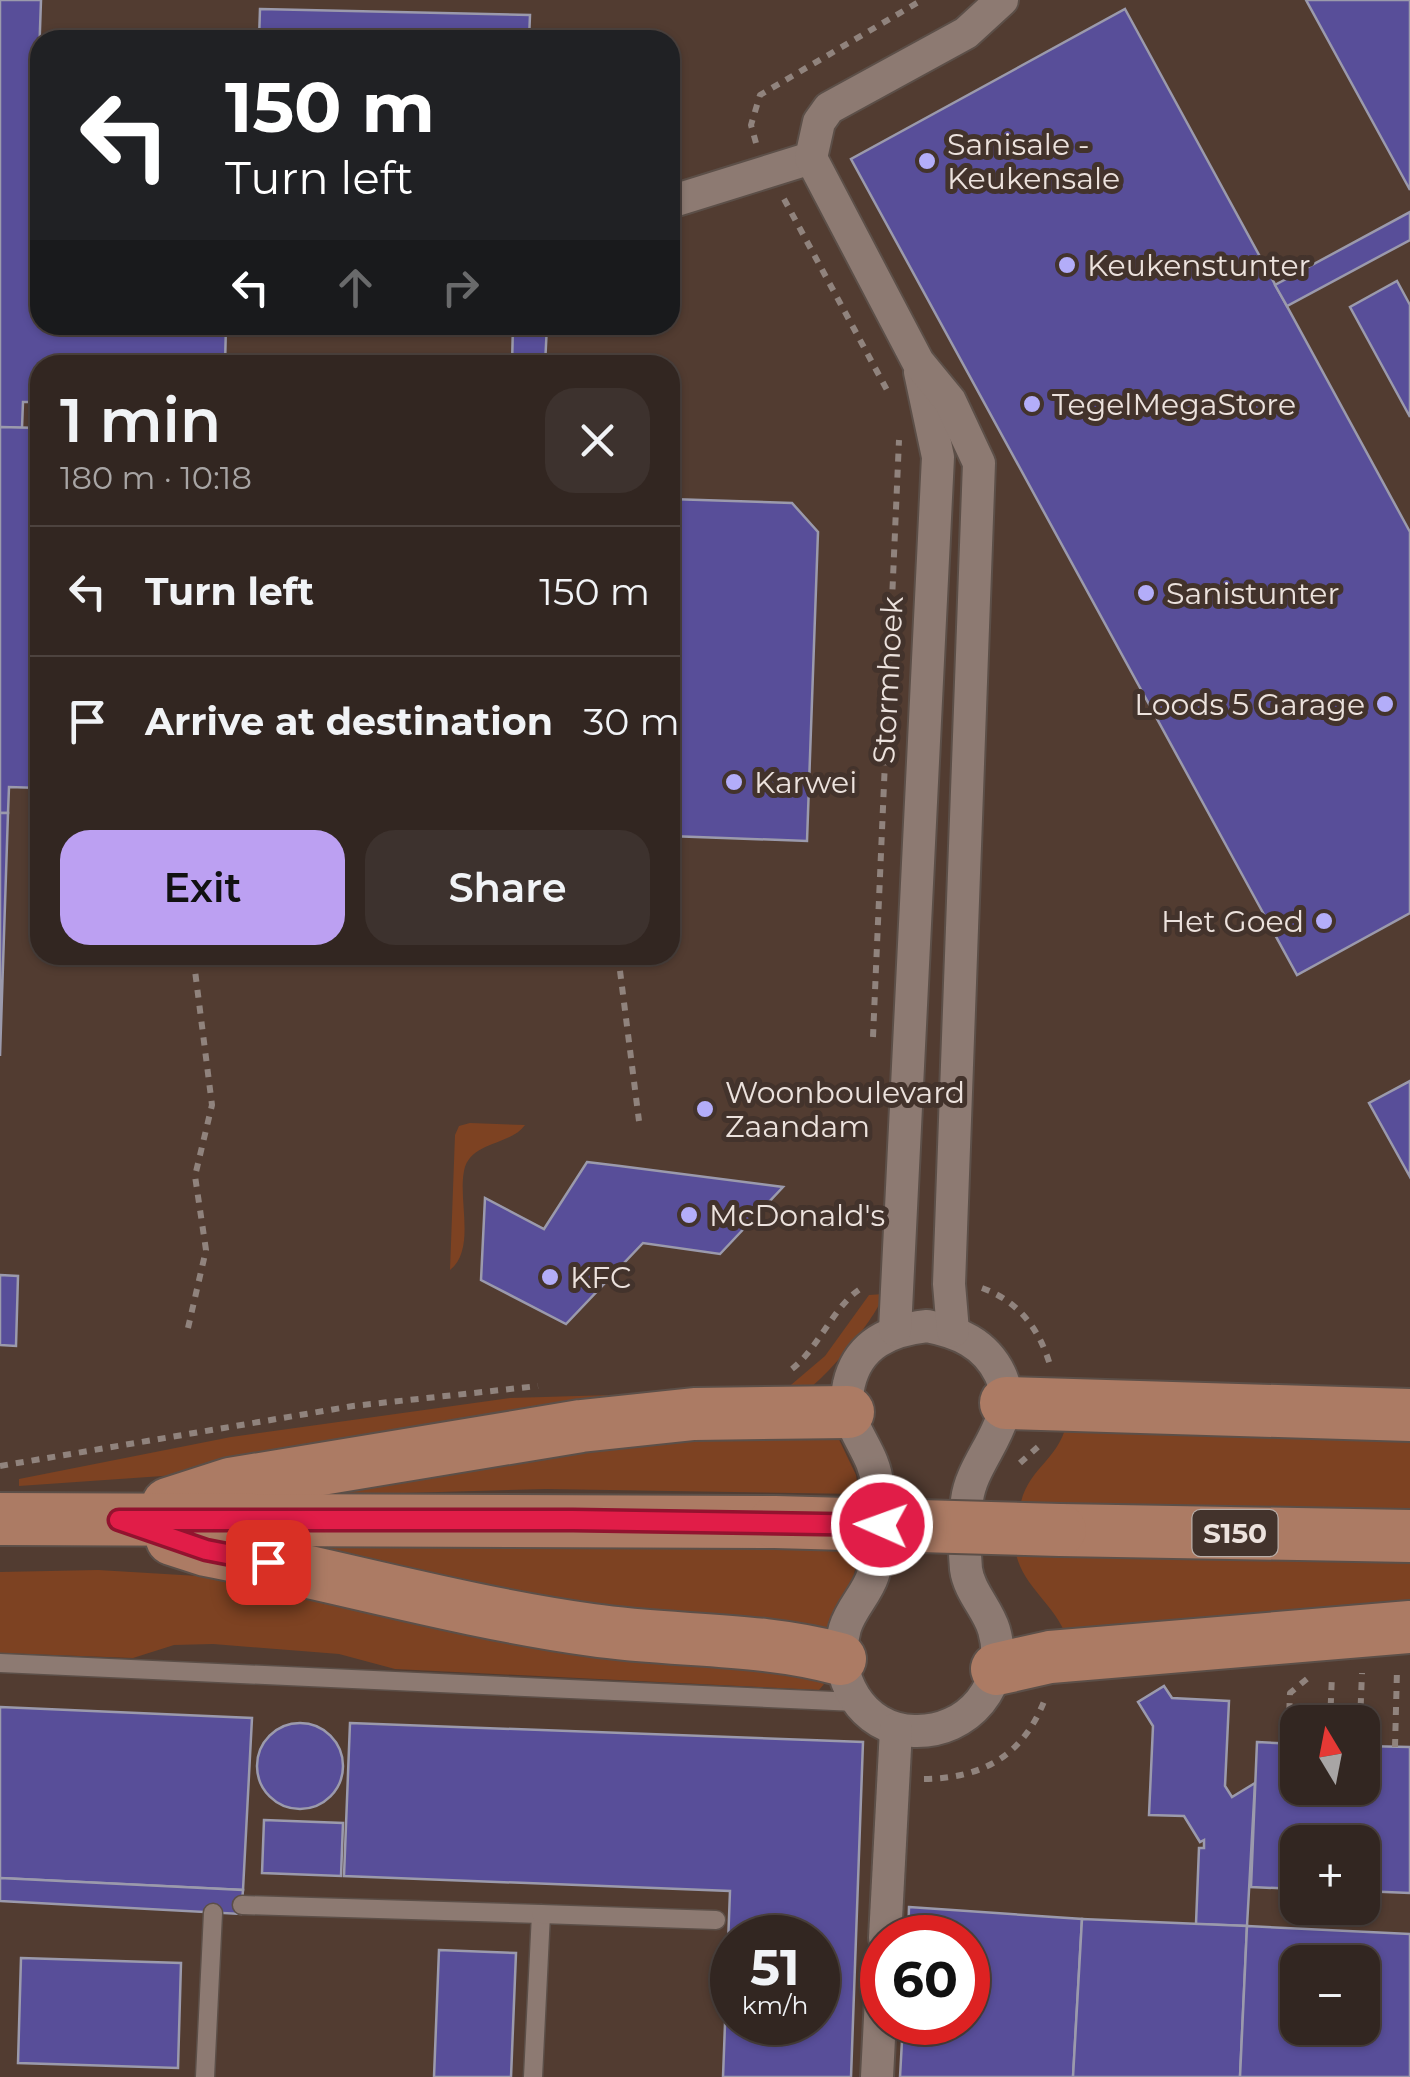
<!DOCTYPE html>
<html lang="en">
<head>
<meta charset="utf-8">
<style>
  body { margin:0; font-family:Montserrat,sans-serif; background:#3d322e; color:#f1f3f6; height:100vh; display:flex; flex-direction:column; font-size:38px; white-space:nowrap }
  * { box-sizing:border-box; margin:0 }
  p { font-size:32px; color:#a8a5a5 }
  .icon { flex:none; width:55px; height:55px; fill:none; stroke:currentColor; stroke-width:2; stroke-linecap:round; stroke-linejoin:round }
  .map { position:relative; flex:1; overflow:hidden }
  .sheet { position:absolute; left:30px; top:355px; width:650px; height:610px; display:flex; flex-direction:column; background:#322621; border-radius:30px; box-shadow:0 2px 8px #0004,0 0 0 2px #4d433f }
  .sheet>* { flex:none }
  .hud { position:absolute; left:30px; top:30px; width:650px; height:305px; border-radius:30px; box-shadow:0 2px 8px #0004,0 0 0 2px #4d433f; background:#202124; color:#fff; overflow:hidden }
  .needle { width:65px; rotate:350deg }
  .fabs { position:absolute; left:1280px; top:1705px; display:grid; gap:20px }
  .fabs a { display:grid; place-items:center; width:100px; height:100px; border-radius:20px; background:#322621; box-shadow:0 2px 8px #0004,0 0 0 2px #4d433f; font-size:50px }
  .speed { position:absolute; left:710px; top:1915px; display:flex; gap:20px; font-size:50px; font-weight:700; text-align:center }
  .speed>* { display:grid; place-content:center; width:130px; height:130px; border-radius:50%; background:#322621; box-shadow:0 2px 8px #0004,0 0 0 2px #4d433f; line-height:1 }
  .speed small { font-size:25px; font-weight:400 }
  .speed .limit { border:15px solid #d22; background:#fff; color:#111 }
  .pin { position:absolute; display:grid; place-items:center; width:85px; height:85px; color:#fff; margin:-42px; border-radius:20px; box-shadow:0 5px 15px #0006 }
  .me { position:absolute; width:110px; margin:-55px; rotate:272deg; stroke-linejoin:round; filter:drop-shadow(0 0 8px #0008) }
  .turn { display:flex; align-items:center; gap:35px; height:210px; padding:0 30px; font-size:45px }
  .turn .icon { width:130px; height:130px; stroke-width:2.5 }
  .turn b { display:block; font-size:70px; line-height:85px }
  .lanes { display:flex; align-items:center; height:95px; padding:0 30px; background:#0003; justify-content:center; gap:50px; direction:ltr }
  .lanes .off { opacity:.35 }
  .round { display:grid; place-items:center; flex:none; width:105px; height:105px; border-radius:30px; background:#3d322e }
  .head { display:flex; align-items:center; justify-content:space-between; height:170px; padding:0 30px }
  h1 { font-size:60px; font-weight:600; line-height:75px }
  .action { display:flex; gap:20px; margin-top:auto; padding:20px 30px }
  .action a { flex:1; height:115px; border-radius:30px; background:#bca0f2; color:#111; font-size:40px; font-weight:600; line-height:115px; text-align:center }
  .action a+a { background:#3d322e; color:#f1f3f6 }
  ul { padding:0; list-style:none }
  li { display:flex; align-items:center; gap:30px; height:130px; padding:0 30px; border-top:2px solid #4d433f }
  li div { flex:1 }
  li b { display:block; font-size:38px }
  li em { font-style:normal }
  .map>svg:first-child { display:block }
  .built { fill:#523c31; fill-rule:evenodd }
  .green { fill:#7d4222 }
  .building { fill:#584e99; stroke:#9b9aac; stroke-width:2.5; fill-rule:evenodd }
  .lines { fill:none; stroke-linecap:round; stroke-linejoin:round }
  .service-casing { stroke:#5c4f48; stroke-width:21 }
  .minor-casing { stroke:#5c4f48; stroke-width:36 }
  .primary-casing { stroke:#5c4f48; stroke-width:56 }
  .path { stroke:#90837d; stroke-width:6; stroke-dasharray:8 8; stroke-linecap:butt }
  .service { stroke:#8d7a72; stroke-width:18 }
  .minor { stroke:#8d7a72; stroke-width:32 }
  .primary { stroke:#ac7b64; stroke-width:52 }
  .primary-bridge-casing { stroke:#5c4f48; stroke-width:56; stroke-linecap:butt }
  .primary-bridge { stroke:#ac7b64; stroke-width:52 }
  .route-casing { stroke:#92132f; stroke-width:25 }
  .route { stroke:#e11d48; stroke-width:18 }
  .poi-dot { fill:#b3adf9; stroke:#43332c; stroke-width:4 }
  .labels { text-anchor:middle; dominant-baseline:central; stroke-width:10; stroke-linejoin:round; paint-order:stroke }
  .shield { fill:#43332c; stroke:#b9aea8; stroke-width:2.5 }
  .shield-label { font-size:28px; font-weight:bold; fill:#ece2dd }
  .poi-label { font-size:30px; fill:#ece2dd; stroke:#43332c; text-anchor:start }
  .street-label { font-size:30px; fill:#ece2dd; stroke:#43332c }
</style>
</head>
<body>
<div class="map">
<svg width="1410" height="2077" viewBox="0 0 1410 2077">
  <rect width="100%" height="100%" fill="#43332c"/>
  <path class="built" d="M0,0H1410V2077H0ZM40,40H670V325H40ZM40,365H670V955H40ZM1298,1722H1362V1788H1298ZM1298,1842H1362V1908H1298ZM732,1938H818V2022H732ZM882,1938H968V2022H882ZM1298,1962H1362V2028H1298Z"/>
  <g class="green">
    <path d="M470,1123L525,1125C510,1146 470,1141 464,1171C458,1201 476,1249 450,1270L455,1135L459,1126Z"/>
    <path d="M884,1294C877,1317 825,1380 803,1393L220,1472L19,1486V1479L231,1437L510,1398L785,1390L825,1356L869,1295Z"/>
    <path d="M1068,1417L1410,1427V1509L1021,1502C1030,1466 1062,1458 1068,1417Z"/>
    <polygon points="834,1429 856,1475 859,1494 546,1489 224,1498 538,1448"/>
    <polygon points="219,1545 647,1545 859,1551 853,1579 822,1637 791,1636"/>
    <path d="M1016,1554L1410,1561V1605L1067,1638C1055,1604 1024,1588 1016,1554Z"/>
    <polygon points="0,1572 98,1570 215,1577 710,1664 818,1678 824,1684 819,1690 395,1669 339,1654 213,1644 174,1645 133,1658 0,1653"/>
  </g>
  <g class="building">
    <polygon points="0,0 41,0 36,146 40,146 40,325 226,325 225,365 40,365 40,402 23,402 22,428 0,427"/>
    <polygon points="1306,0 1410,0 1410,190"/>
    <polygon points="260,9 530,15 529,40 259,40"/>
    <polygon points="1125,9 1410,532 1410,913 1297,975 851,159"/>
    <polygon points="1410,212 1410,240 1287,306 1275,285"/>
    <polygon points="1397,281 1410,305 1410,417 1350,307"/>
    <polygon points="513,325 547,325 545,365 512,365"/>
    <polygon points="0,427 40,428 40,788 9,787 8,813 0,813"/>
    <polygon points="670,499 792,503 818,532 807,841 670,836"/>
    <polygon points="0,813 8,813 0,1056"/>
    <polygon points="1410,1081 1410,1177 1369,1103"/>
    <polygon points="587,1162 620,1166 783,1187 720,1254 643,1243 566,1324 481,1280 485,1198 544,1229"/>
    <polygon points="0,1275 18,1276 16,1346 0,1345"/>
    <polygon points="1164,1686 1172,1698 1229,1701 1225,1786 1232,1797 1255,1783 1247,1926 1196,1924 1199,1848 1204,1848 1204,1840 1200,1842 1184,1816 1149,1815 1153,1726 1138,1702"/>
    <polygon points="0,1707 252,1718 243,1890 0,1878"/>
    <path d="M350,1723L863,1742L851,2077H723L730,1891L344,1876ZM732,1938H818V2022H732Z"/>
    <circle cx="300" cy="1766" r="43"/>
    <polygon points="1257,1742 1298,1744 1298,1788 1362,1788 1362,1746 1410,1747 1410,1893 1362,1891 1362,1842 1298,1842 1298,1889 1251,1887"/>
    <polygon points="264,1820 343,1823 341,1876 262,1873"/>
    <polygon points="0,1878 243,1890 241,1914 0,1901"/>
    <polygon points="909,1907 1082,1919 1073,2077 900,2077 903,2022 968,2022 968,1938 908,1938"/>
    <polygon points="1082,1919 1247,1926 1240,2077 1073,2077"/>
    <path d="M1247,1926L1410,1934V2077H1240ZM1298,1962H1362V2028H1298Z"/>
    <polygon points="439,1950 516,1953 511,2077 434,2077"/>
    <polygon points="21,1958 181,1963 178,2068 18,2063"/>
  </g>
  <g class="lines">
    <g class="service-casing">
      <g id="service">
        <polyline points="0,1663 856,1702"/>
        <polyline points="242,1905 541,1914 533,2077"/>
        <polyline points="541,1914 716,1920"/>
        <polyline points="205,2077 213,1913"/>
      </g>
    </g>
    <g class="minor-casing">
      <g id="minor">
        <polyline points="670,202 811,158"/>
        <path d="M927,1326C958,1332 985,1343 1000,1374C1022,1420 972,1457 967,1500C965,1521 964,1548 966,1569C969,1592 988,1609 994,1630C1010,1684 968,1733 914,1731C862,1730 831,1676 845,1628C851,1608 867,1594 873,1575C882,1549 879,1511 877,1484C875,1448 839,1424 849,1384C858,1344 890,1330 927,1326Z"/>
        <polyline points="895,1330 938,457 920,372"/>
        <polyline points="953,1331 949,1284 979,463 950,401 918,362 811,158 819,122 829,108 966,33 1002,0"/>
        <polyline points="885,1938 896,1729"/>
        <polyline points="877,2077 882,1979"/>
      </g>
    </g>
    <g class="primary-casing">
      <g id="primary">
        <polyline points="1006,1403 1410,1415"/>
        <polyline points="168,1504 230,1484 581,1426 694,1414 848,1412"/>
        <polyline points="0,1519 775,1522"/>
        <polyline points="1060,1530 1410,1536"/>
        <path d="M172,1539L206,1550C335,1575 462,1612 592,1630C674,1642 761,1637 840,1659"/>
        <polyline points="997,1669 1050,1657 1410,1627"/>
      </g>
    </g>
    <g class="path">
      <polyline points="756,143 751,125 760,95 922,0"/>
      <polyline points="784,199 887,390"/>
      <polyline points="618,955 639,1121"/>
      <polyline points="873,1037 899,440"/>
      <path d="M982,1288C1018,1301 1039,1328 1050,1365"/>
      <polyline points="188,1328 206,1250 195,1176 212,1105 193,955"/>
      <path d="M792,1369C820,1347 835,1302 865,1286"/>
      <polyline points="1020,1463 1040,1445"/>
      <polyline points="0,1466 353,1406 538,1386"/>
      <polyline points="1330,1722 1332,1675"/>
      <polyline points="1360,1722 1362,1673"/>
      <polyline points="1288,1743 1290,1693 1308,1678"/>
      <polyline points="1395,1747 1397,1670"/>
      <path d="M924,1779C983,1778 1023,1756 1045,1699"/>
    </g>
    <use href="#service" class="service"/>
    <use href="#minor" class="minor"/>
    <use href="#primary" class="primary"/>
    <g class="primary-bridge-casing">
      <polyline id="primary-bridge" points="775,1522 1060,1530"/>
    </g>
    <use href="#primary-bridge" class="primary-bridge"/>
  </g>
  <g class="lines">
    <g class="route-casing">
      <polyline id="route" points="268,1562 206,1550 119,1520 573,1520 882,1525"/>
    </g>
    <use href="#route" class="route"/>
  </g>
  <g class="poi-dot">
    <circle cx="927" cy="161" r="10"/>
    <circle cx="1067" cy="265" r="10"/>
    <circle cx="1032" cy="404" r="10"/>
    <circle cx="1146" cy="593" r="10"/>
    <circle cx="1385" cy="704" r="10"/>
    <circle cx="734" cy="782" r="10"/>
    <circle cx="1324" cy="921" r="10"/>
    <circle cx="705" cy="1109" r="10"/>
    <circle cx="689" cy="1215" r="10"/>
    <circle cx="550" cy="1277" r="10"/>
  </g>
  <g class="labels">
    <rect class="shield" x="1192.5" y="1510" width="85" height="46" rx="8"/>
    <g class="shield-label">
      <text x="1235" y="1533">S150</text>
    </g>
    <g class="poi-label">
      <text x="947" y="144">Sanisale -<tspan x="947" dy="34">Keukensale</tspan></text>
      <text x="1087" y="265">Keukenstunter</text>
      <text x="1052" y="404">TegelMegaStore</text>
      <text x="1166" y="593">Sanistunter</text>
      <text x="1365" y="704" text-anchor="end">Loods 5 Garage</text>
      <text x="754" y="782">Karwei</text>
      <text x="1304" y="921" text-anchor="end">Het Goed</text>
      <text x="725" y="1092">Woonboulevard<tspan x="725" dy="34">Zaandam</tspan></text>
      <text x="709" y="1215">McDonald's</text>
      <text x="570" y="1277">KFC</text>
    </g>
    <g class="street-label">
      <text transform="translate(888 680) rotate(-87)">Stormhoek</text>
    </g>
  </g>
</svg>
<div class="fabs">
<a><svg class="needle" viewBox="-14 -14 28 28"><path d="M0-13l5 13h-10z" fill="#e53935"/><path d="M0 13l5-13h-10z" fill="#a8a5a5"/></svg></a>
<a>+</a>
<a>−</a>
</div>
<div class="speed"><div>51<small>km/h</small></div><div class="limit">60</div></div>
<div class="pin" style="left:268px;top:1562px;background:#d93025"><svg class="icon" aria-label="arrive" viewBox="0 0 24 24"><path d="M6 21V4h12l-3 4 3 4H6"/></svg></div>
<svg class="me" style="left:882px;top:1525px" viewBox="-20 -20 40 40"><circle r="17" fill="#e11d48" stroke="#fff" stroke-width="3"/><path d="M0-11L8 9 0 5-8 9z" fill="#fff"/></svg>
<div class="hud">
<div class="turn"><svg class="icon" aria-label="left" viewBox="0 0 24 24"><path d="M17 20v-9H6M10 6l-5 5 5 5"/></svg><div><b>150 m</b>Turn left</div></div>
<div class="lanes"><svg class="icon" aria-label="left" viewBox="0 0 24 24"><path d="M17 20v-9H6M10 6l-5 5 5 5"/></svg><svg class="icon off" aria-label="ahead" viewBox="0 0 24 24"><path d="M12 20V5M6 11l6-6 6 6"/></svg><svg class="icon off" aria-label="right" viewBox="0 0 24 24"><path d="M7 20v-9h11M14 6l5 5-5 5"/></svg></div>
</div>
<section class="sheet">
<div class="head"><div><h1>1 min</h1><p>180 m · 10:18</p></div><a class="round"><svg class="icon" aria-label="close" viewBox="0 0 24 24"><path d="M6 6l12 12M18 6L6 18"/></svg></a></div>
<ul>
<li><svg class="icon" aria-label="left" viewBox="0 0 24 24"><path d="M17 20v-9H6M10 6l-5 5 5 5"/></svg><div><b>Turn left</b></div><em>150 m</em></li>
<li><svg class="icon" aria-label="arrive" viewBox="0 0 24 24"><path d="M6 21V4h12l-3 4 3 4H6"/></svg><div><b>Arrive at destination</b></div><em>30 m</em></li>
</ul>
<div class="action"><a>Exit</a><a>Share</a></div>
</section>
</div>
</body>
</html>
